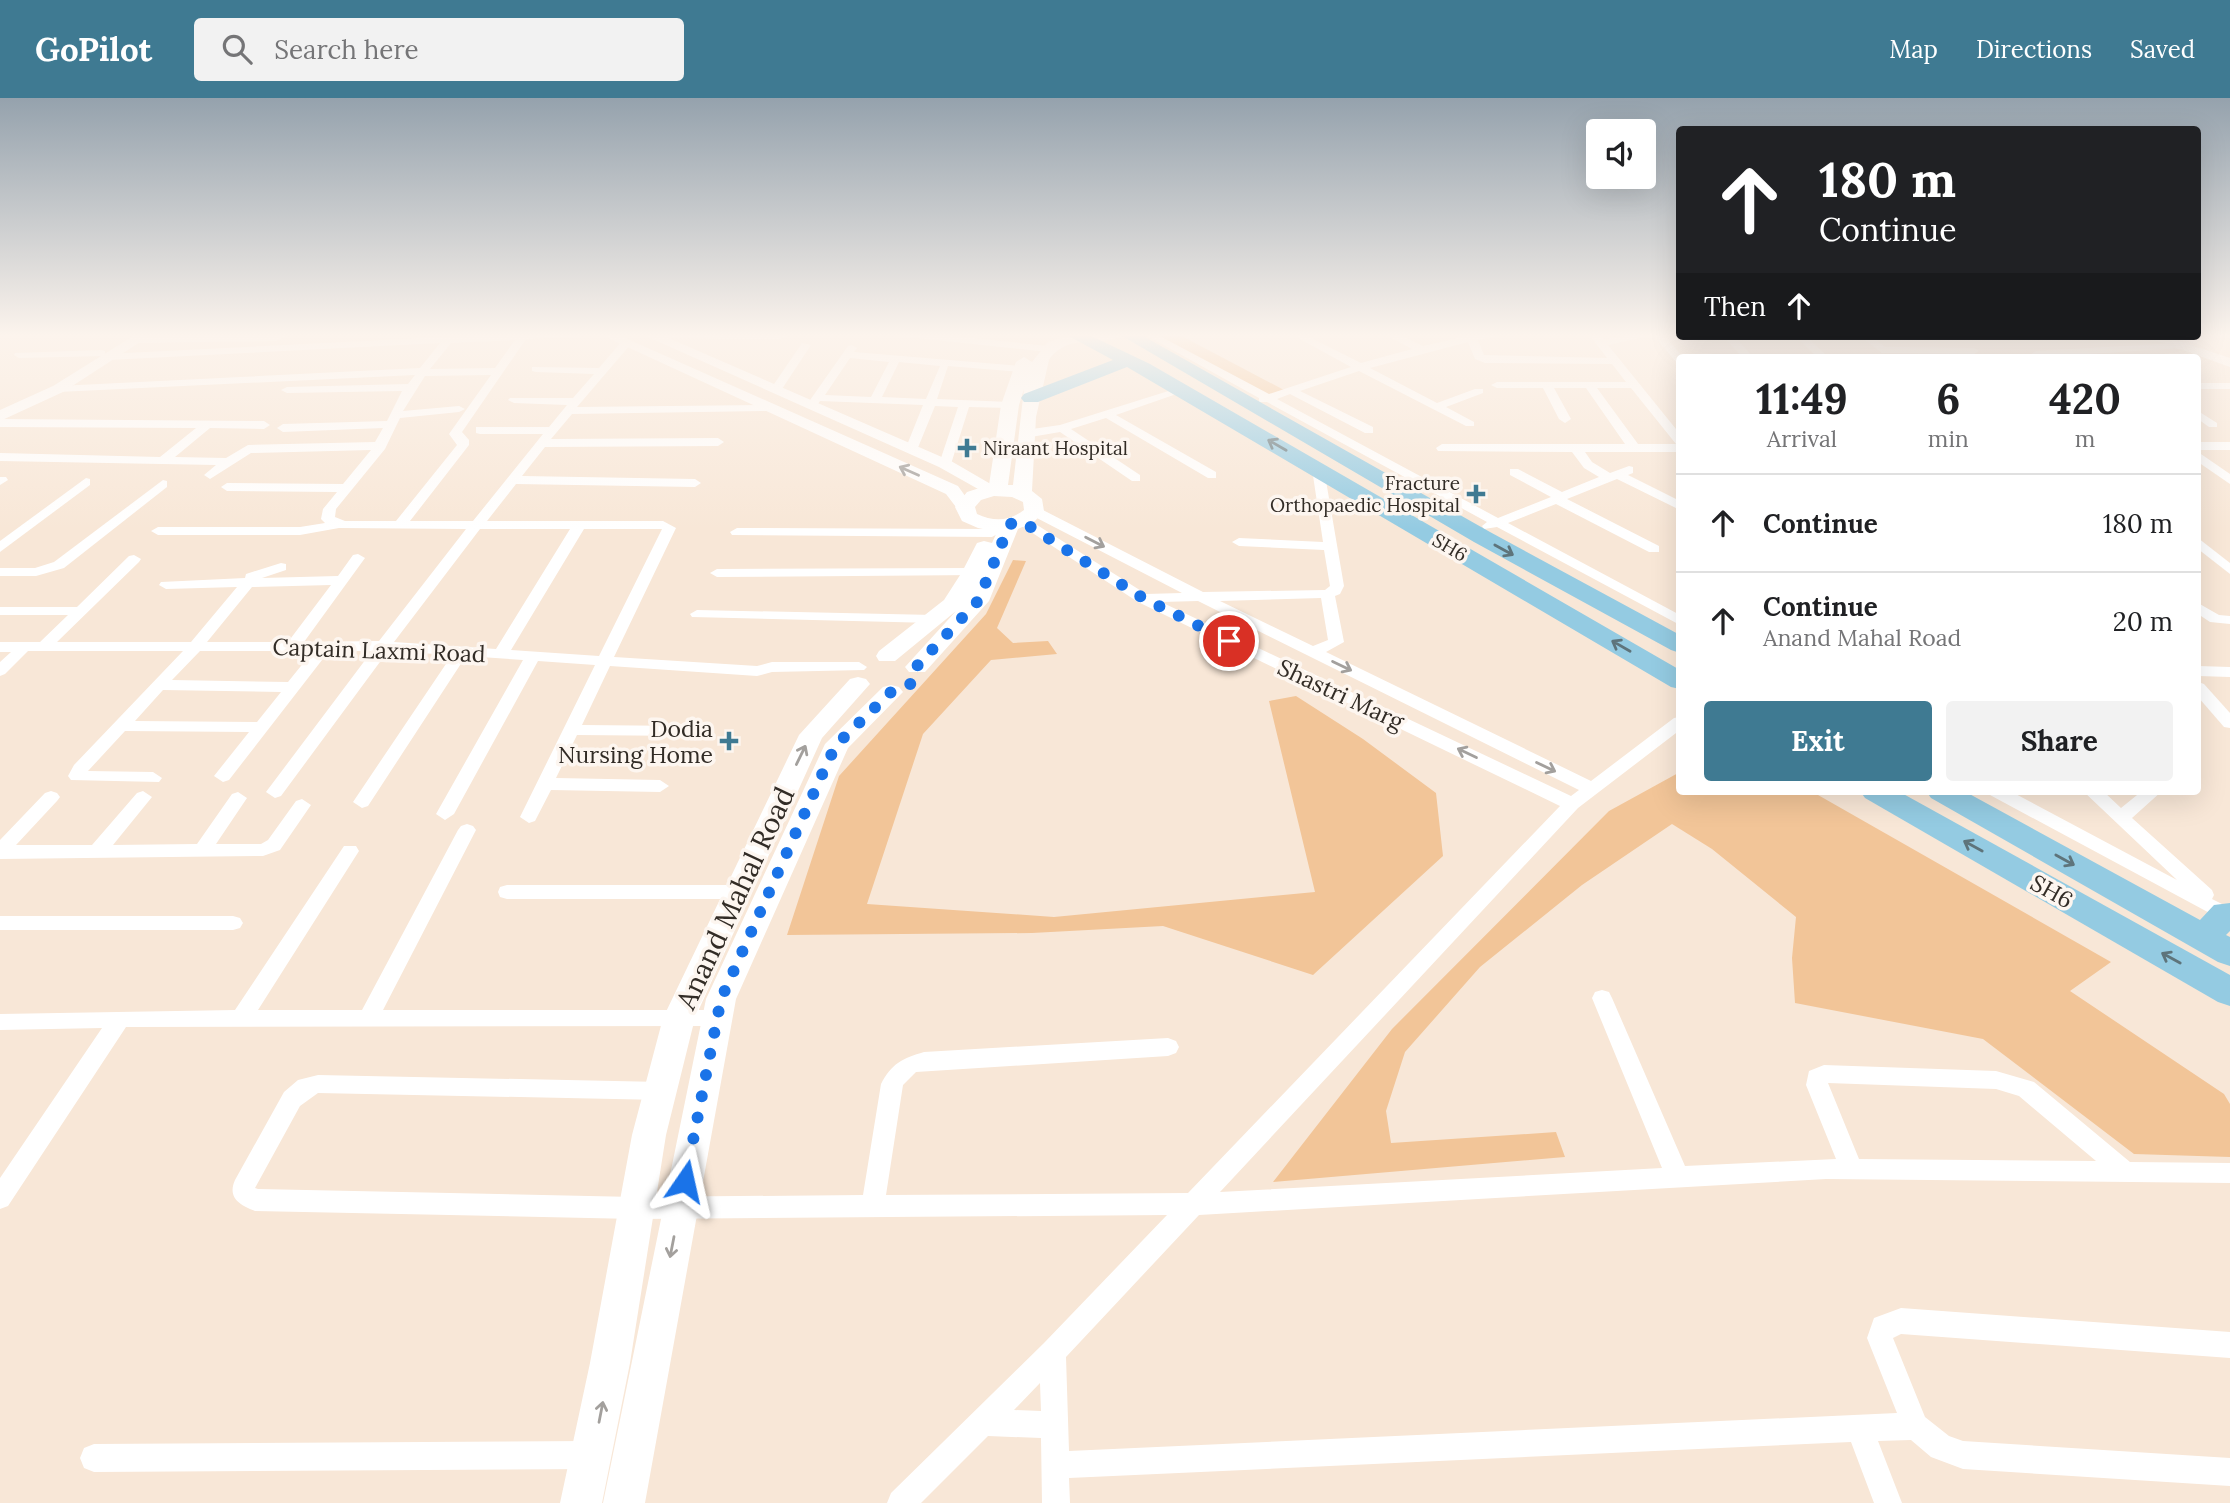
<!DOCTYPE html>
<html lang="en">
<head>
<meta charset="utf-8">
<style>
  body { margin:0; font-family:Lora,serif; background:#f2f2f2; color:#202124; height:100vh; display:flex; flex-direction:column; font-size:26px; white-space:nowrap }
  * { box-sizing:border-box; margin:0 }
  p { font-size:23px; color:#757577 }
  .icon { flex:none; width:38px; height:38px; fill:none; stroke:currentColor; stroke-width:2; stroke-linecap:round; stroke-linejoin:round }
  .map { position:relative; flex:1; overflow:hidden }
  .drawer { position:absolute; left:1676px; top:256px; width:525px; height:441px; display:flex; flex-direction:column; background:#fff; border-radius:7px; box-shadow:0 7px 28px #0002 }
  .drawer>* { flex:none }
  .banner { position:absolute; left:1676px; top:28px; width:525px; height:214px; border-radius:7px; box-shadow:0 7px 28px #0002; background:#202124; color:#fff; overflow:hidden }
  .buttons { position:absolute; left:1586px; top:21px; display:grid; gap:14px }
  .buttons a { display:grid; place-items:center; width:70px; height:70px; border-radius:7px; background:#fff; box-shadow:0 7px 28px #0002; font-size:35px }
  .pin { position:absolute; display:grid; place-items:center; width:60px; height:60px; color:#fff; margin:-30px; border:4px solid #fff; border-radius:50%; box-shadow:0 2px 7px #0007 }
  .me { position:absolute; width:77px; margin:-38px; rotate:11deg; stroke-linejoin:round; filter:drop-shadow(0 0 5px #0008) }
  .turn { display:flex; align-items:center; gap:24px; height:147px; padding:0 28px; font-size:32px }
  .turn .icon { width:91px; height:91px; stroke-width:2.5 }
  .turn b { display:block; font-size:49px; line-height:60px }
  .then { display:flex; align-items:center; height:66px; padding:0 28px; background:#0003; gap:14px; font-size:26px }
  .eta { display:flex; justify-content:space-evenly; align-items:center; height:119px; text-align:center }
  .eta b { font-size:42px; font-weight:700; line-height:49px }
  .button { display:flex; gap:14px; margin-top:auto; padding:14px 28px }
  .button a { flex:1; height:80px; border-radius:7px; background:#3f7a92; color:#fff; font-size:28px; font-weight:700; line-height:80px; text-align:center }
  .button a+a { background:#f2f2f2; color:#202124 }
  ul { padding:0; list-style:none }
  li { display:flex; align-items:center; gap:21px; height:98px; padding:0 28px; border-top:2px solid #e0e0e0 }
  li div { flex:1 }
  li b { display:block; font-size:26px }
  li em { font-style:normal }
  header { display:flex; align-items:center; gap:42px; box-sizing:border-box; height:98px; padding:0 35px; background:#3f7a92; color:#fff }
  header strong { font-size:33px }
  nav { display:flex; gap:38px; margin-inline-start:auto; font-size:24px }
  .search { width:490px; height:63px; background:#f2f2f2; display:flex; align-items:center; gap:18px; box-sizing:border-box; padding:0 24px; border-radius:7px; color:#757577; font-size:26px }
  .map>svg:first-child { display:block }
  .green { fill:#f2c598 }
  .lines { fill:none; stroke-linecap:round; stroke-linejoin:round }
  .minor { fill:#fff; fill-rule:evenodd }
  .tertiary { fill:#fff; fill-rule:evenodd }
  .secondary { fill:#fff; fill-rule:evenodd }
  .primary { fill:#94cbe2; fill-rule:evenodd }
  .oneway { stroke:#5e747b }
  .oneway2 { stroke:#a3a09d }
  .route { stroke:#1a73e8; stroke-width:12; stroke-dasharray:0 21.6 }
  .poi-dot { fill:#3f7a92; stroke:#fdf6f0; stroke-width:2.5 }
  .labels { text-anchor:middle; dominant-baseline:central; stroke-width:7; stroke-linejoin:round; paint-order:stroke }
  .far-poi-label { font-size:19px; fill:#322c26; stroke:#fdf6f0; text-anchor:start }
  .far-street-label { font-size:19px; fill:#322c26; stroke:#fdf6f0 }
  .street-label { font-size:23px; fill:#322c26; stroke:#fdf6f0 }
  .poi-label { font-size:23px; fill:#322c26; stroke:#fdf6f0; text-anchor:end }
  .near-street-label { font-size:28px; fill:#322c26; stroke:#fdf6f0 }
</style>
</head>
<body>
<header>
<strong>GoPilot</strong>
<div class="search"><svg class="icon" aria-label="search" viewBox="0 0 24 24"><circle cx="10" cy="10" r="6"/><path d="M15 15l6 6"/></svg>Search here</div>
<nav><a>Map</a><a>Directions</a><a>Saved</a></nav>
</header>
<div class="map">
<svg width="2230" height="1405" viewBox="0 0 2230 1405">
  <rect width="100%" height="100%" fill="#f8e7d7"/>
  <g class="green">
    <polygon points="1152,235 1176,235 1284,292 1268,297"/>
    <polygon points="1013,462 1026,463 997,530 1013,545 1048,543 1057,556 991,562 923,636 867,806 1054,819 1315,794 1269,603 1296,598 1363,641 1436,695 1443,758 1313,877 1163,828 1032,835 787,837 839,678 986,516"/>
    <polygon points="1680,674 1680,693 1811,693 2111,864 2070,893 2224,996 2230,1006 2230,1059 2134,1056 1983,941 1795,905 1792,860 1796,819 1712,751 1672,726 1582,787 1480,869 1405,954 1386,1013 1391,1045 1556,1034 1565,1059 1273,1084 1392,931 1609,713"/>
  </g>
  <g class="lines">
    <g class="minor">
      <polygon points="281,235 294,235 276,243 135,245 130,242 135,239"/>
      <path d="M523,235H590L585,238L526,241L462,334L469,342V347L410,423H473L543,336H480L476,335V329H549L567,307L514,305L508,302L510,300H573L594,276L536,274L532,273V269L599,270L622,243H630V247L577,309L769,307L775,310L769,313L572,316L551,341L718,340L724,344L718,348L545,349L522,378L695,381L701,385L695,389L516,386L487,423H663L676,430L614,559L757,568L772,564H859L867,569L864,572L772,574L757,578L610,568L582,627L689,628L697,633L689,638L577,637L556,680L660,682L669,688L660,694L551,692L535,723L529,725L520,719L595,567L538,563L454,716L445,722L436,716L523,562L466,558L368,708L362,710L353,704L452,557L388,553L281,698L275,700L266,694L372,553H329L229,682L223,684L214,678L249,634L125,633L88,673L153,674L162,680L159,684L71,682L68,678L74,667L183,553H28L5,576L0,578V564L11,554H0V544H40L68,517H0V509H77L129,458L134,457L141,461L139,464L57,544H191L237,489L166,491L159,487L161,484L245,480L246,476L281,465L286,466V472L262,480L338,478L353,457L358,456L365,460L304,544L379,543L466,431L339,430L300,437H158L151,433L158,429H300L325,425L321,421L323,411L337,394L227,393L221,389L227,385L343,386L371,352L251,355L210,381L204,377L216,367L0,363V355L160,359L196,330L0,329V321L264,323L270,327L264,331L210,330L175,359L226,360L248,347L375,344L383,330L283,334L277,330L283,326L387,323L402,293L287,295L281,292L287,289L408,286L415,277L58,294L52,291L58,288L420,270L440,245L108,262L104,261V258L19,260L14,257L15,255L101,252L105,253V256ZM515,242L495,270L430,271L451,245ZM491,277L449,336L457,347L396,423H345L335,419L336,411L385,351L400,320L459,314L465,311L459,308L403,313L425,278ZM480,431H570L496,551L394,544ZM584,431H662L599,558L511,552ZM331,487L288,544H207L252,489ZM200,553H313L288,584L172,582ZM163,592L281,594L257,624L135,623Z"/>
      <polygon points="647,235 797,235 780,241 650,240 645,237"/>
      <polygon points="893,235 924,235 1048,248 1053,251 1048,254 898,238"/>
      <path d="M1142,235H1154L1269,296L1351,269L1289,235H1301L1361,265L1412,251L1383,235H1395L1423,248L1463,239L1458,235H1506L1505,237L1478,242L1484,257L1607,260L1588,235H1598L1604,242L1636,235H1662L1683,259H1680V265L1676,264L1653,237L1608,247L1680,336V354H1585L1592,364L1610,375L1629,368L1633,369V375L1628,377L1680,403V412L1617,381L1567,401L1659,448V454H1649L1556,406L1508,425L1680,517V527L1497,429L1484,431L1482,428L1487,424L1267,304H1259V300ZM1468,244L1475,261L1485,265L1612,266L1626,284H1497L1491,287L1497,290H1543L1559,321L1565,325L1571,321L1554,290H1586L1625,346H1442L1436,350L1438,353L1572,354L1584,370L1599,379L1562,394L1518,371H1510V377L1551,399L1498,420L1277,301L1290,296L1365,335H1373V329L1300,293L1359,273L1466,328H1474V324L1446,309L1483,295V291H1475L1437,305L1370,270ZM1597,290H1631L1676,346H1638Z"/>
      <polygon points="1723,238 1734,238 1753,259 1742,259"/>
      <polygon points="1795,238 1806,238 1828,259 1817,259"/>
      <polygon points="1860,238 1871,238 1885,249 1974,250 1979,253 1974,256 1882,255"/>
      <polygon points="802,245 811,247 780,294 772,294 770,292"/>
      <polygon points="2178,245 2182,246 2182,250 2040,259 2031,256 2036,253"/>
      <path d="M852,247L857,250L854,254L1021,268L1026,271L1021,274L948,268L937,301L1010,304L1016,307L1010,310L969,309L951,366L945,370L939,366L958,309L935,308L917,352L911,356L905,352L923,307L820,303L816,309H808V305L848,248ZM850,260L889,264L871,299L825,297ZM899,264L940,268L926,301L882,299Z"/>
      <rect x="2198" y="285" width="32" height="6"/>
      <polygon points="1178,290 1188,292 1116,317 1216,374 1216,380 1208,380 1106,320 1071,331 1140,377 1140,383 1132,383 1060,334 1025,340 1019,336 1025,332 1060,327"/>
      <polygon points="2198,313 2217,325 2217,329 2209,329 2198,321"/>
      <rect x="2198" y="344" width="32" height="8"/>
      <polygon points="2198,354 2230,376 2230,386 2198,364"/>
      <path d="M1318,367L1324,371L1344,488L1340,496L1335,498L1344,544L1326,554L1591,683L1674,620L1680,619V632L1578,710L1220,1094L1662,1070L1592,900L1595,894L1602,892L1609,894L1612,900L1685,1068L1836,1061L1806,987L1809,973L1824,967L1996,973L2034,984L2130,1064L2230,1065V1085L1826,1081L1199,1117L1066,1259L1069,1353L1897,1315L1867,1240L1874,1220L1901,1210L2230,1234V1260L1901,1236L1893,1240L1925,1319L1949,1338L1963,1343L2230,1360V1388L1963,1371L1931,1359L1911,1342L1878,1343L1902,1405H1874L1851,1344L1069,1380L1070,1405H1042L1041,1340L988,1338L921,1405H887L891,1395L1044,1245L1167,1117L635,1121L255,1113C240,1107 227,1100 235,1082L284,994L298,982L318,977L662,984L670,986L673,993L670,1000L662,1002L318,995L300,1008L255,1090L258,1091L635,1099L863,1097L881,986C891,966 903,960 924,954L1168,940L1176,943L1179,949L1176,955L1168,958L916,974L903,987L886,1097L1188,1095L1560,708L1138,504L1014,423L1016,420H1026L1146,496L1182,495L1029,416V410H1039L1203,494L1325,492L1330,488L1324,452L1239,448L1232,444L1239,440L1323,444L1312,371ZM1321,500L1328,542L1313,548L1220,503ZM1198,503L1579,692L1571,698L1161,504ZM1828,985L1996,991L2019,998L2096,1063L1859,1061ZM1040,1285L1041,1313L1014,1312Z"/>
      <polygon points="0,379 6,379 8,382 0,387"/>
      <polygon points="86,380 90,381 90,387 0,454 0,443"/>
      <polygon points="163,382 167,383 167,389 64,470 36,478 0,478 0,470 35,470 54,464"/>
      <polygon points="737,430 992,431 999,435 992,439 732,437 730,434"/>
      <polygon points="2198,440 2230,465 2230,476 2198,451"/>
      <polygon points="973,470 980,474 978,477 717,479 710,475 717,471"/>
      <polygon points="2198,505 2219,517 2230,518 2230,526 2210,524 2198,516"/>
      <polygon points="697,512 934,517 941,521 934,525 692,519 690,516"/>
      <polygon points="2198,568 2230,569 2230,579 2198,578"/>
      <polygon points="2198,584 2204,586 2230,615 2230,630 2224,629 2198,599"/>
      <polygon points="51,693 57,695 60,699 57,703 16,747 92,747 137,695 143,693 152,699 113,747 197,746 232,696 238,694 247,700 216,746 261,746 268,742 296,703 302,701 311,707 280,752 263,758 0,761 0,742 45,695"/>
      <polygon points="1987,693 2010,693 2177,782 2083,693 2103,693 2121,710 2142,693 2162,693 2132,720 2212,792 2214,797 2212,801 2230,810 2230,826 1990,697"/>
      <polygon points="467,726 473,728 476,732 383,912 717,912 724,914 727,920 724,926 717,928 126,929 8,1108 0,1111 0,1080 102,930 0,932 0,916 235,912 344,748 356,748 359,753 258,912 362,912 458,732 461,728"/>
      <polygon points="507,787 737,787 744,789 746,794 744,799 737,801 507,801 500,799 498,794 500,789"/>
      <polygon points="0,818 233,818 240,820 243,825 240,830 233,832 0,832"/>
      <polygon points="591,1343 601,1347 605,1357 601,1367 591,1371 94,1374 84,1370 80,1360 84,1350 94,1346"/>
    </g>
    <g class="tertiary">
      <polygon points="138,235 154,235 63,294 0,323 0,312 53,288"/>
      <polygon points="597,235 614,235 958,388 973,409 971,413 959,413 946,396"/>
      <polygon points="639,235 657,235 951,363 1001,392 999,396 987,396 939,369"/>
      <polygon points="2144,238 2164,238 2230,260 2230,269"/>
    </g>
    <g class="secondary">
      <path d="M1080,235H1125C1107,252 1069,232 1049,262L1036,319L1032,393L1042,401L1044,413L1035,423L1018,431L989,503L925,574H909L905,569L956,513L895,563H879L876,558L879,553L944,502L962,474L977,445L984,443L992,445L997,434L978,430L962,423L955,409L967,394L989,387L1001,307L1016,264L1024,259L1032,264L1048,244ZM1024,291L1013,387H1008L1019,307ZM994,398L1012,399L1023,404L1024,412C1010,423 994,424 977,416L975,409L981,402Z"/>
      <polygon points="858,579 866,581 870,586 822,640 695,920 666,1037 630,1265 602,1405 560,1405 590,1265 632,1037 663,920 799,637 850,581"/>
      <polygon points="891,587 899,589 903,594 848,650 736,901 645,1405 603,1405 706,901 825,646 883,589"/>
    </g>
    <g class="primary">
      <polygon points="1063,235 1085,235 1150,266 1680,572 1680,591 1671,589 1127,269 1038,304 1024,304 1021,300 1024,296 1113,262"/>
      <polygon points="1117,235 1138,235 1490,434 1680,537 1680,555 1671,552 1474,444"/>
      <polygon points="1860,693 1898,693 2230,877 2230,908 2218,904 1865,700"/>
      <polygon points="1926,693 1964,693 2200,822 2214,807 2230,805 2230,833 2226,837 2230,839 2230,868 2218,864 1931,700"/>
    </g>
  </g>
  <defs><path id="oneway-shaft" d="M-6 0H5M1.5-3L5.5 0L1.5 3" fill="none" stroke-width="1.6" stroke-linecap="round" stroke-linejoin="round" transform="scale(1.75)"/></defs>
  <g class="oneway">
    <use href="#oneway-shaft" transform="translate(1277 347) rotate(-150)"/>
    <use href="#oneway-shaft" transform="translate(1504 452) rotate(29)"/>
    <use href="#oneway-shaft" transform="translate(1621 548) rotate(-150)"/>
    <use href="#oneway-shaft" transform="translate(1973 748) rotate(-151)"/>
    <use href="#oneway-shaft" transform="translate(2065 762) rotate(29)"/>
    <use href="#oneway-shaft" transform="translate(2171 860) rotate(-151)"/>
  </g>
  <g class="oneway2">
    <use href="#oneway-shaft" transform="translate(909 373) rotate(-156)"/>
    <use href="#oneway-shaft" transform="translate(1095 444) rotate(27)"/>
    <use href="#oneway-shaft" transform="translate(1342 568) rotate(26)"/>
    <use href="#oneway-shaft" transform="translate(1467 655) rotate(-154)"/>
    <use href="#oneway-shaft" transform="translate(801 657) rotate(-64)"/>
    <use href="#oneway-shaft" transform="translate(1546 669) rotate(26)"/>
    <use href="#oneway-shaft" transform="translate(672 1149) rotate(101)"/>
    <use href="#oneway-shaft" transform="translate(601 1314) rotate(-79)"/>
  </g>
  <linearGradient id="sky" x2="0" y2="1"><stop stop-color="#95a2ad"/><stop offset="0.55" stop-color="#fcf4ed"/><stop offset="1" stop-color="#fcf4ed" stop-opacity="0"/></linearGradient>
  <rect width="2230" height="431" fill="url(#sky)"/>
  <g class="lines">
    <polyline class="route" points="685,1083 721,901 829,661 837,646 891,594 909,587 915,582 916,569 978,503 1010,426 1021,423 1143,500 1229,543"/>
  </g>
  <g class="poi-dot">
    <path d="M963.5 339.5h7v7h7v7h-7v7h-7v-7h-7v-7h7z"/>
    <path d="M1472.5 385.5h7v7h7v7h-7v7h-7v-7h-7v-7h7z"/>
    <path d="M725.5 632.5h7v7h7v7h-7v7h-7v-7h-7v-7h7z"/>
  </g>
  <g class="labels">
    <g class="far-poi-label">
      <text x="983" y="350">Niraant Hospital</text>
      <text x="1460" y="385" text-anchor="end">Fracture<tspan x="1460" dy="22">Orthopaedic Hospital</tspan></text>
    </g>
    <g class="far-street-label">
      <text transform="translate(1450 449) rotate(30)">SH6</text>
    </g>
    <g class="street-label">
      <text transform="translate(379 552) rotate(2)">Captain Laxmi Road</text>
      <text transform="translate(1341 596) rotate(25)">Shastri Marg</text>
      <text transform="translate(2052 793) rotate(29)">SH6</text>
    </g>
    <g class="poi-label">
      <text x="713" y="630">Dodia<tspan x="713" dy="26">Nursing Home</tspan></text>
    </g>
    <g class="near-street-label">
      <text transform="translate(735 800) rotate(-65)">Anand Mahal Road</text>
    </g>
  </g>
</svg>
<div class="buttons">
<a><svg class="icon" aria-label="sound" viewBox="0 0 24 24"><path d="M4 9h4l5-4v14l-5-4H4zM17 9q2 3 0 6"/></svg></a>
</div>
<div class="pin" style="left:1229px;top:543px;background:#d93025"><svg class="icon" aria-label="arrive" viewBox="0 0 24 24"><path d="M6 21V4h12l-3 4 3 4H6"/></svg></div>
<svg class="me" style="left:685px;top:1083px" viewBox="-20 -20 40 40"><path d="M0-17L14 15 0 8-14 15z" fill="#1a73e8" stroke="#fff" stroke-width="4"/></svg>
<div class="banner">
<div class="turn"><svg class="icon" aria-label="ahead" viewBox="0 0 24 24"><path d="M12 20V5M6 11l6-6 6 6"/></svg><div><b>180 m</b>Continue</div></div>
<div class="then">Then<svg class="icon" aria-label="ahead" viewBox="0 0 24 24"><path d="M12 20V5M6 11l6-6 6 6"/></svg></div>
</div>
<section class="drawer">
<div class="eta">
<div><b>11:49</b><p>Arrival</p></div>
<div><b>6</b><p>min</p></div>
<div><b>420</b><p>m</p></div>
</div>
<ul>
<li><svg class="icon" aria-label="ahead" viewBox="0 0 24 24"><path d="M12 20V5M6 11l6-6 6 6"/></svg><div><b>Continue</b></div><em>180 m</em></li>
<li><svg class="icon" aria-label="ahead" viewBox="0 0 24 24"><path d="M12 20V5M6 11l6-6 6 6"/></svg><div><b>Continue</b><p>Anand Mahal Road</p></div><em>20 m</em></li>
</ul>
<div class="button"><a>Exit</a><a>Share</a></div>
</section>
</div>
</body>
</html>
